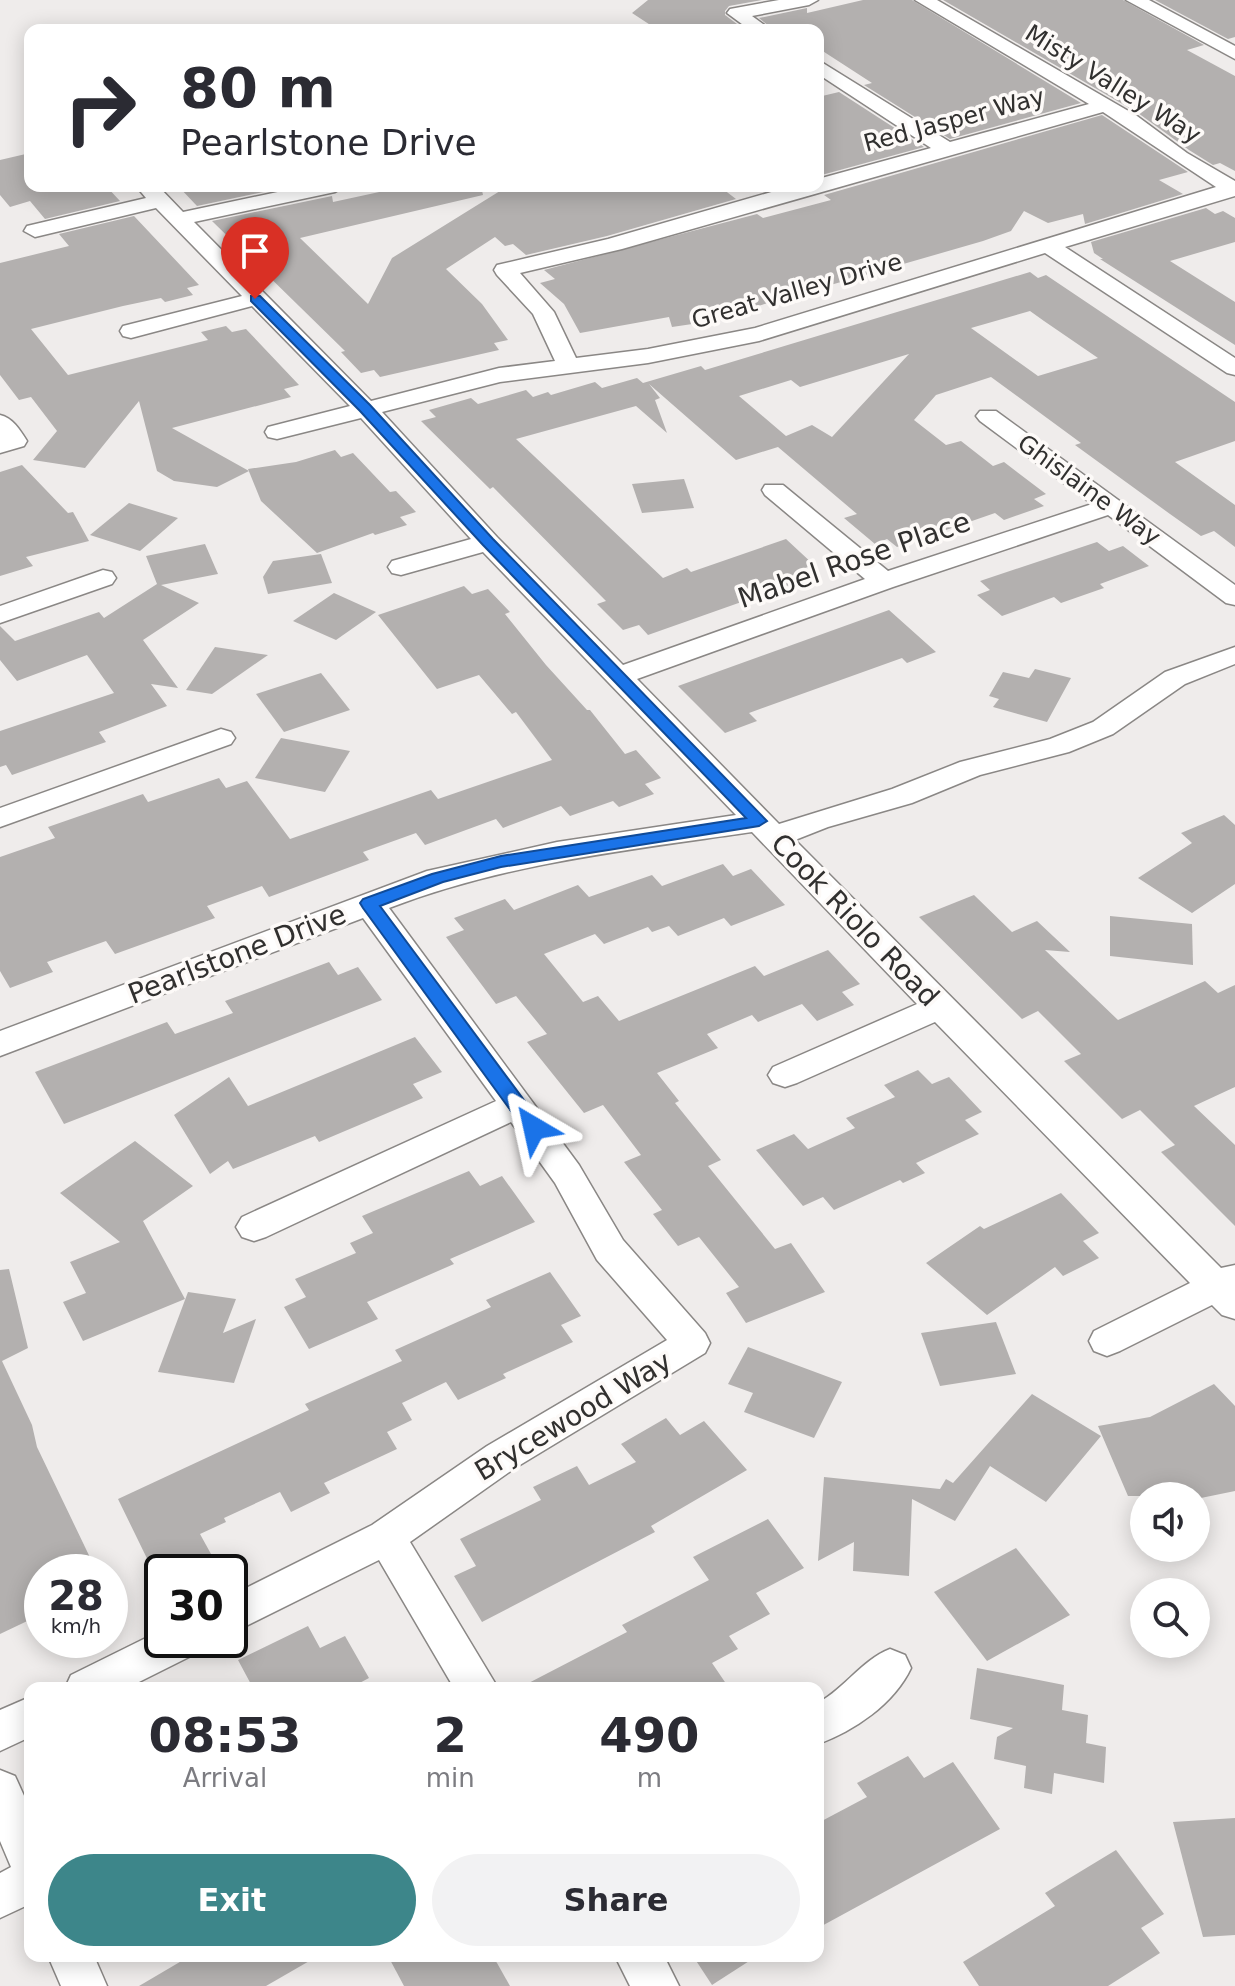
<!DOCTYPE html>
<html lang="en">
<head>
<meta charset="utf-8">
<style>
  body { margin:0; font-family:"DejaVu Sans",sans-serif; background:#f2f2f3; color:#2b2b33; height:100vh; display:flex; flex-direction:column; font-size:30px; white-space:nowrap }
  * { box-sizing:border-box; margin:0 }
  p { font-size:26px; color:#7c7c81 }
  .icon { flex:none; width:44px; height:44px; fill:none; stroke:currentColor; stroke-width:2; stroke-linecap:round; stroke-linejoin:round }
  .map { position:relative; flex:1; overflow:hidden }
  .sheet { position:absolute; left:24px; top:1682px; width:800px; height:280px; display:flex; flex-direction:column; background:#fff; border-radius:16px; box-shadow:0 4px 20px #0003 }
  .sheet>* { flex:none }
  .hud { position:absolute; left:24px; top:24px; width:800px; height:168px; border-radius:16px; box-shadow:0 4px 20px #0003; background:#fff; color:#2b2b33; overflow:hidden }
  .controls { position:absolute; left:1130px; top:1482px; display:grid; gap:16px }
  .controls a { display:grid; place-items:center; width:80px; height:80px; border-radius:50%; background:#fff; box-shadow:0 4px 20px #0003; font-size:40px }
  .speed { position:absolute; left:24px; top:1554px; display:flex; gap:16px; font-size:40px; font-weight:700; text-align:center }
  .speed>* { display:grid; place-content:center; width:104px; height:104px; border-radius:50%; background:#fff; box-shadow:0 4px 20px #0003; line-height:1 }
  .speed small { font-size:20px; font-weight:400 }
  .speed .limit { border:4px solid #111; border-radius:12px; background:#fff; color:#111 }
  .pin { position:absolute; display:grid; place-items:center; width:68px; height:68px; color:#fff; margin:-82px -34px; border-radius:50% 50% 50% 0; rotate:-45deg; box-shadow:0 0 8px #0007 }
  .pin .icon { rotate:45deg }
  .me { position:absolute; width:88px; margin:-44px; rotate:324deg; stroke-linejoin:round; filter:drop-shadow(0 0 6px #0008) }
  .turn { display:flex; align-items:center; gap:28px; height:168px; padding:0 24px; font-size:36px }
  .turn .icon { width:104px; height:104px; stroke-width:2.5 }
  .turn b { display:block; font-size:56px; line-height:68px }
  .eta { display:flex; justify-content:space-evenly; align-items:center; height:136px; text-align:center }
  .eta b { font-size:48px; font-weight:700; line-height:56px }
  .primary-button { display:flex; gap:16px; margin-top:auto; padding:16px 24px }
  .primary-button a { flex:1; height:92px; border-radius:48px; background:#3d868a; color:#fff; font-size:32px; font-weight:700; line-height:92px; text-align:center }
  .primary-button a+a { background:#f2f2f3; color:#2b2b33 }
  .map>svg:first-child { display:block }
  .building { fill:#b3b0af; fill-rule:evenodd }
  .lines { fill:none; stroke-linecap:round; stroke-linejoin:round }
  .minor-casing { stroke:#8a8785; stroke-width:3 }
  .minor { fill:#fff; fill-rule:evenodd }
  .route { fill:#1a73e8; stroke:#114b97; stroke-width:2 }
  .labels { text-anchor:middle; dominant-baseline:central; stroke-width:7; stroke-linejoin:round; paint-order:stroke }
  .far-street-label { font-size:24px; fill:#31302f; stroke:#fdfaf8 }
  .street-label { font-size:28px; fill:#31302f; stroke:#fdfaf8 }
</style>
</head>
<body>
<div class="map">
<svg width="1235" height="1986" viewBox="0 0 1235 1986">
  <rect width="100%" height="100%" fill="#efeceb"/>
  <g class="building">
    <polygon points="648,0 762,0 729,6 725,11 725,15 745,30 658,30 632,13"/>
    <polygon points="863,0 912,0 1081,103 950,139 864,85 872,83 818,48 818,30 774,30 759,18 807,8 807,13"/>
    <polygon points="943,0 1123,0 1204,45 1187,50 1235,76 1235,171 1220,163 1213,165 1189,150 1138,113"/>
    <polygon points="1155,0 1235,0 1235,37 1228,39"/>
    <polygon points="839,92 924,147 818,176 818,97"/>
    <polygon points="1102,115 1188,172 1159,180 1183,194 1085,224 1083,214 1048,223 1024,211 1011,231 983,241 699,323 672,327 669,317 580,333 564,304 540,283 555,279 544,270 757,214 763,218 831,200 824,195"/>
    <polygon points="30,153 30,186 106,186 120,201 45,219 30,201 10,207 0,195 0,160"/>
    <polygon points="178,186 292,186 197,206"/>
    <polygon points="407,186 481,186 483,195 300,238 368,304 392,258 508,186 719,186 736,199 607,236 526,255 513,244 505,246 495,237 446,269 482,304 508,340 494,343 499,350 380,377 374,370 361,373 341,352 345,351 212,221 332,196 333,202"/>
    <polygon points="1206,208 1215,214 1223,211 1235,218 1235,242 1170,261 1235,302 1235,345 1100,259 1103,259 1094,253 1091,242"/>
    <polygon points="134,216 199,285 187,288 193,295 165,302 161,298 123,306 31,329 68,375 208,340 201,332 226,326 232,332 246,329 299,385 284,389 291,397 172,428 249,471 217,487 174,481 157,471 139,401 85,468 33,460 57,431 31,397 19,400 0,375 0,263 69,246 59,234"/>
    <path d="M1030,272L1038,278L1046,275L1235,402V441L1175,462L1235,505V547L1214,531L1201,536L1170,514L1075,445L1081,443L991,377L936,395L914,420L946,445L961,441L993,466L1004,462L1046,494L1034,499L1044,506L1004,520L995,513L897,547L887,539L875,544L844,518L857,514L778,447L736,460L649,384L660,398L655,400L667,433L636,406L516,439L663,578L687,568L691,572L786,539L814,565L802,569L812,577L648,635L639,625L623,630L597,604L606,601L493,487L490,489L421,421L436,417L429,410L471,398L478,404L526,390L533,397L548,392L551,395L595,382L602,388L637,378L643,383L701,366L705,370ZM1030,311L1044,321L1098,358L1038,376L971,328ZM909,354L832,437L812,425L786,436L739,396L791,380L800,387Z"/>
    <polygon points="335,450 341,457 353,453 390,492 396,491 416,512 400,517 407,525 375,535 373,533 317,553 261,501 248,469 296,462"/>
    <polygon points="22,465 68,513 73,512 89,541 26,557 33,566 0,576 0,472"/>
    <polygon points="684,479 694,508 642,513 632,484"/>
    <polygon points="129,503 178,518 140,551 90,535"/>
    <polygon points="1097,542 1109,551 1123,546 1149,566 1100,584 1104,588 1061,603 1054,597 1002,616 977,595 990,590 980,581"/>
    <polygon points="205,544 218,574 161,585 199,603 143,640 178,688 151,684 167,706 99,732 106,742 12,775 6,765 0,767 0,731 114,693 87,655 17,681 0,660 0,626 15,641 99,612 104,618 157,584 146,556"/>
    <polygon points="321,554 332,583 268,594 263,577 273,561"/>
    <polygon points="464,586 472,594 488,589 510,612 505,614 546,665 587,710 590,710 625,754 636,750 661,778 645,784 654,794 619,807 613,801 570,816 561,806 503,828 496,819 425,845 416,833 363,852 369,860 269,897 262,886 207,906 215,918 115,954 106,941 47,962 53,972 10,988 0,971 0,857 55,838 48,827 143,794 148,802 219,778 226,788 247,781 290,839 431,790 438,799 552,760 516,712 512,714 479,675 437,689 378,615"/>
    <polygon points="334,593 376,612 336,640 293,621"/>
    <polygon points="889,610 936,652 907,663 902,658 749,713 757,721 725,733 678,686"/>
    <polygon points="215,647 268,655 212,694 186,690"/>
    <polygon points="1035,669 1071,678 1047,722 993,707 999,699 989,696 1003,672 1029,678"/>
    <polygon points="321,673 350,710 284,732 256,694"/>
    <polygon points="281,738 350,751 325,792 255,778"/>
    <polygon points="1224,815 1235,825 1235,884 1192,913 1138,878 1192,843 1181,833"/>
    <polygon points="723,864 733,876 751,869 785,905 731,926 724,918 678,936 669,926 652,932 648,927 604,944 595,934 544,954 583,1002 598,996 619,1021 755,966 764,976 828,950 860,984 842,992 854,1005 817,1021 802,1004 758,1022 752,1015 707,1034 718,1048 657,1073 679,1101 675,1103 721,1160 708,1166 775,1249 791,1243 825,1292 746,1323 726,1293 739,1287 699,1237 678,1246 653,1214 662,1210 624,1162 641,1155 603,1105 584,1113 527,1042 547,1034 516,996 496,1004 446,937 464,930 454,918 505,899 514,910 578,885 589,897 652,875 662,886"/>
    <polygon points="974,895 1012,932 1037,921 1070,952 1045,950 1118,1020 1205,981 1218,993 1235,985 1235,1087 1194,1106 1235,1145 1235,1226 1161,1152 1175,1145 1140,1110 1122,1119 1064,1061 1081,1054 1038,1011 1022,1019 919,917"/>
    <polygon points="1110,916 1192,924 1193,965 1110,956"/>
    <polygon points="329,962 338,975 358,967 382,1000 64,1124 35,1072 167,1022 175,1034 233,1013 225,1001"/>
    <polygon points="415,1037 442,1072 413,1084 423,1098 319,1142 315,1136 233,1169 228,1161 210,1174 174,1115 229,1077 248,1106"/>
    <polygon points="918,1070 932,1084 949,1077 982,1112 965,1120 979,1134 916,1163 925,1173 903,1183 900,1180 834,1210 823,1197 803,1206 756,1150 794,1134 808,1149 855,1128 846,1118 895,1097 884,1085"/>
    <polygon points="135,1141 193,1186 143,1221 185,1299 83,1341 63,1302 86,1293 70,1262 120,1242 60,1193"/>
    <polygon points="469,1171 480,1186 502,1176 535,1222 450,1259 454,1264 367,1302 378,1319 309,1349 284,1307 306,1297 295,1279 356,1253 350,1243 373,1233 362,1216"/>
    <polygon points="1061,1193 1099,1233 1083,1241 1099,1258 1063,1276 1055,1267 987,1315 926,1263 980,1226 984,1229"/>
    <polygon points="9,1269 28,1348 2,1361 32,1425 37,1447 97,1572 42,1572 42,1614 0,1634 0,1270"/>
    <polygon points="550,1272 581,1316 561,1325 573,1342 503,1374 506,1378 458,1400 446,1382 402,1403 412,1420 387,1432 397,1449 324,1483 330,1493 291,1512 280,1492 224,1518 226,1522 200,1534 211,1554 172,1572 162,1572 162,1577 157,1579 118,1499 309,1410 305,1404 402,1361 395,1350 491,1307 486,1300"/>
    <polygon points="188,1292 236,1299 223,1333 256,1319 234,1383 158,1372"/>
    <polygon points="996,1322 1016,1374 940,1386 921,1333"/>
    <polygon points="748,1347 842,1382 814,1438 744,1412 753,1393 728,1384"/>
    <polygon points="1214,1384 1235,1406 1235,1491 1196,1499 1196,1496 1128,1496 1098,1426 1150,1417"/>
    <polygon points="1032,1394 1101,1436 1046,1502 990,1466 955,1521 912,1499 909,1576 853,1571 854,1542 818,1561 824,1477 940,1489 946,1479 953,1483"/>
    <polygon points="666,1418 680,1435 704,1421 747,1470 651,1526 655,1532 482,1622 454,1576 476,1566 460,1539 541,1500 533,1487 577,1466 589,1485 636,1462 621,1444"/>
    <polygon points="768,1519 804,1568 756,1593 770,1614 729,1636 738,1649 712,1663 729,1688 519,1688 627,1632 622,1625 709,1580 693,1557"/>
    <polygon points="1016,1548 1070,1615 987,1661 934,1592"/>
    <polygon points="308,1626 320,1648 345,1636 369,1678 350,1688 253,1688 238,1660"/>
    <polygon points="977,1668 1064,1685 1062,1710 1088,1715 1086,1743 1106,1747 1104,1783 1054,1773 1052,1794 1024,1788 1026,1766 994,1759 997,1737 1013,1728 970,1719"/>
    <polygon points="908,1756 924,1778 953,1762 1000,1829 818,1928 818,1823 867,1797 857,1783"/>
    <polygon points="1235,1818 1235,1935 1203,1937 1173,1822"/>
    <polygon points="1116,1850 1164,1914 1141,1928 1160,1953 1108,1986 979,1986 963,1962 1055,1906 1045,1893"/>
    <polygon points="190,1956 318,1956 266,1986 139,1986"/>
    <polygon points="388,1956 493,1956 510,1986 404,1986"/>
    <polygon points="693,1956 757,1956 712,1985"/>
  </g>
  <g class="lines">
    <g class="minor-casing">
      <g id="minor">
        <polygon points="779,0 818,0 809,5 752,16 771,30 750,30 727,13 730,9"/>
        <path d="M915,0H937L1137,116L1187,153L1235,181V196L1065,247L1235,358V375L1227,373L1045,253L759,341L648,363L500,382L382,412L497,537L623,665L865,579L765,495L762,490L765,485H783L888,571L1092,504L980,421L976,416L980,411H996L1235,585V605L1226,603L1108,515L893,587L637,679L779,824L892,789L960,762L1050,739L1093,722L1165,672L1235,647V664L1185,684L1113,734L1069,752L980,775L912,803L828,827L795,840L1221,1268L1235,1265V1319L1222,1315L1212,1305L1120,1351L1107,1356L1094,1351L1089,1341L1094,1331L1190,1283L935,1022L797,1083L785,1087L773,1083L768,1075L773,1067L917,1004L752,832C628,850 506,863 389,908L579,1165L623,1240L705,1333L710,1343L705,1353L515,1468L410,1542L498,1688H454L379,1560L230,1634V1596L372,1525L487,1446L667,1340L597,1260L555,1183L511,1122L266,1237L254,1241L242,1237L236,1227L242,1217L496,1101L363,918L0,1056V1031L427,871L557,842L736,815L483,552L401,575L392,573L388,567L392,561L471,539L361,418L277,439L268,437L265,432L268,427L350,406L252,306L131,338L123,336L120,331L123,326L242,296L156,208L35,237L24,231L27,226L146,198L136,186H158L183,212L306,186H345L335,192L194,222L371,401L499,368L555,361L533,314L497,275L494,270L497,265L608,239L792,186H818V179L931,148L818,74V60L950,142L1089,104ZM1103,112L1216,187L755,328L648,349L576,358L554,312L520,273L622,249Z"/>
        <polygon points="1126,0 1149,0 1235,46 1235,59"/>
        <path d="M0,415C13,418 20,430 27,441L24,446L0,453Z"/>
        <polygon points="103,570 112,572 116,578 112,584 0,623 0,606"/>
        <polygon points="221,729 231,732 235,738 231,744 0,827 0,808"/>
        <polygon points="162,1630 162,1640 203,1640 197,1653 127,1688 65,1688 71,1675"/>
        <path d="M890,1649L905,1655L911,1668C894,1704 854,1731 818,1744V1703C845,1688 862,1660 890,1649Z"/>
        <polygon points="30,1697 30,1737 0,1751 0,1710"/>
        <polygon points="0,1770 15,1776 30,1809 30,1904 0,1918 0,1873 11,1867 0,1841"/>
        <polygon points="48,1956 94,1956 107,1986 61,1986"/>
        <polygon points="615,1956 664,1956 679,1986 630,1986"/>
      </g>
    </g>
    <use href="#minor" class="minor"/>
  </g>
  <polygon class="route" points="251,296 260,296 370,405 493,539 767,821 759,826 501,867 443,882 380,906 541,1123 544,1128 541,1133 527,1133 363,908 360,903 363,899 432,874 501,856 746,818 483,545 360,411 251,301"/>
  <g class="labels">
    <g class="far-street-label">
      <text transform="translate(1113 84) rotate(32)">Misty Valley Way</text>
      <text transform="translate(954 120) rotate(-15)">Red Jasper Way</text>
      <text transform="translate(797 291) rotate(-16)">Great Valley Drive</text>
      <text transform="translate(1089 490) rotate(36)">Ghislaine Way</text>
    </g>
    <g class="street-label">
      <text transform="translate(854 560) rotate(-19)">Mabel Rose Place</text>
      <text transform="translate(855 920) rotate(46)">Cook Riolo Road</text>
      <text transform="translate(237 954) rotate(-21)">Pearlstone Drive</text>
      <text transform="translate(573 1416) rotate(-31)">Brycewood Way</text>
    </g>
  </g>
</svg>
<div class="controls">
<a><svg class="icon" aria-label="sound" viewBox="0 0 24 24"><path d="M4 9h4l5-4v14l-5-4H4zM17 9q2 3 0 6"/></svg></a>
<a><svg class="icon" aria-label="search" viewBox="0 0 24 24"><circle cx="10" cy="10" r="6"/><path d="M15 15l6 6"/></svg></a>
</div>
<div class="speed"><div>28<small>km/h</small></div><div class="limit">30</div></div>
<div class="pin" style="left:255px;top:299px;background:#d93025"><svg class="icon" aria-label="arrive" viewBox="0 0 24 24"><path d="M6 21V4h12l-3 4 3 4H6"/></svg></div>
<svg class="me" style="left:534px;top:1128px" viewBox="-20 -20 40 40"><path d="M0-17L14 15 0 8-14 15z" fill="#1a73e8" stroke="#fff" stroke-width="4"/></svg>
<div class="hud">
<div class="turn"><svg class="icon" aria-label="right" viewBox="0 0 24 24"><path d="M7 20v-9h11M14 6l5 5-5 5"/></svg><div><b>80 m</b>Pearlstone Drive</div></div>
</div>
<section class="sheet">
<div class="eta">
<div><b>08:53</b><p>Arrival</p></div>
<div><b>2</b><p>min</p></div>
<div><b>490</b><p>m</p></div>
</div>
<div class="primary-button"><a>Exit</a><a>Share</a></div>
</section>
</div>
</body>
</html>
